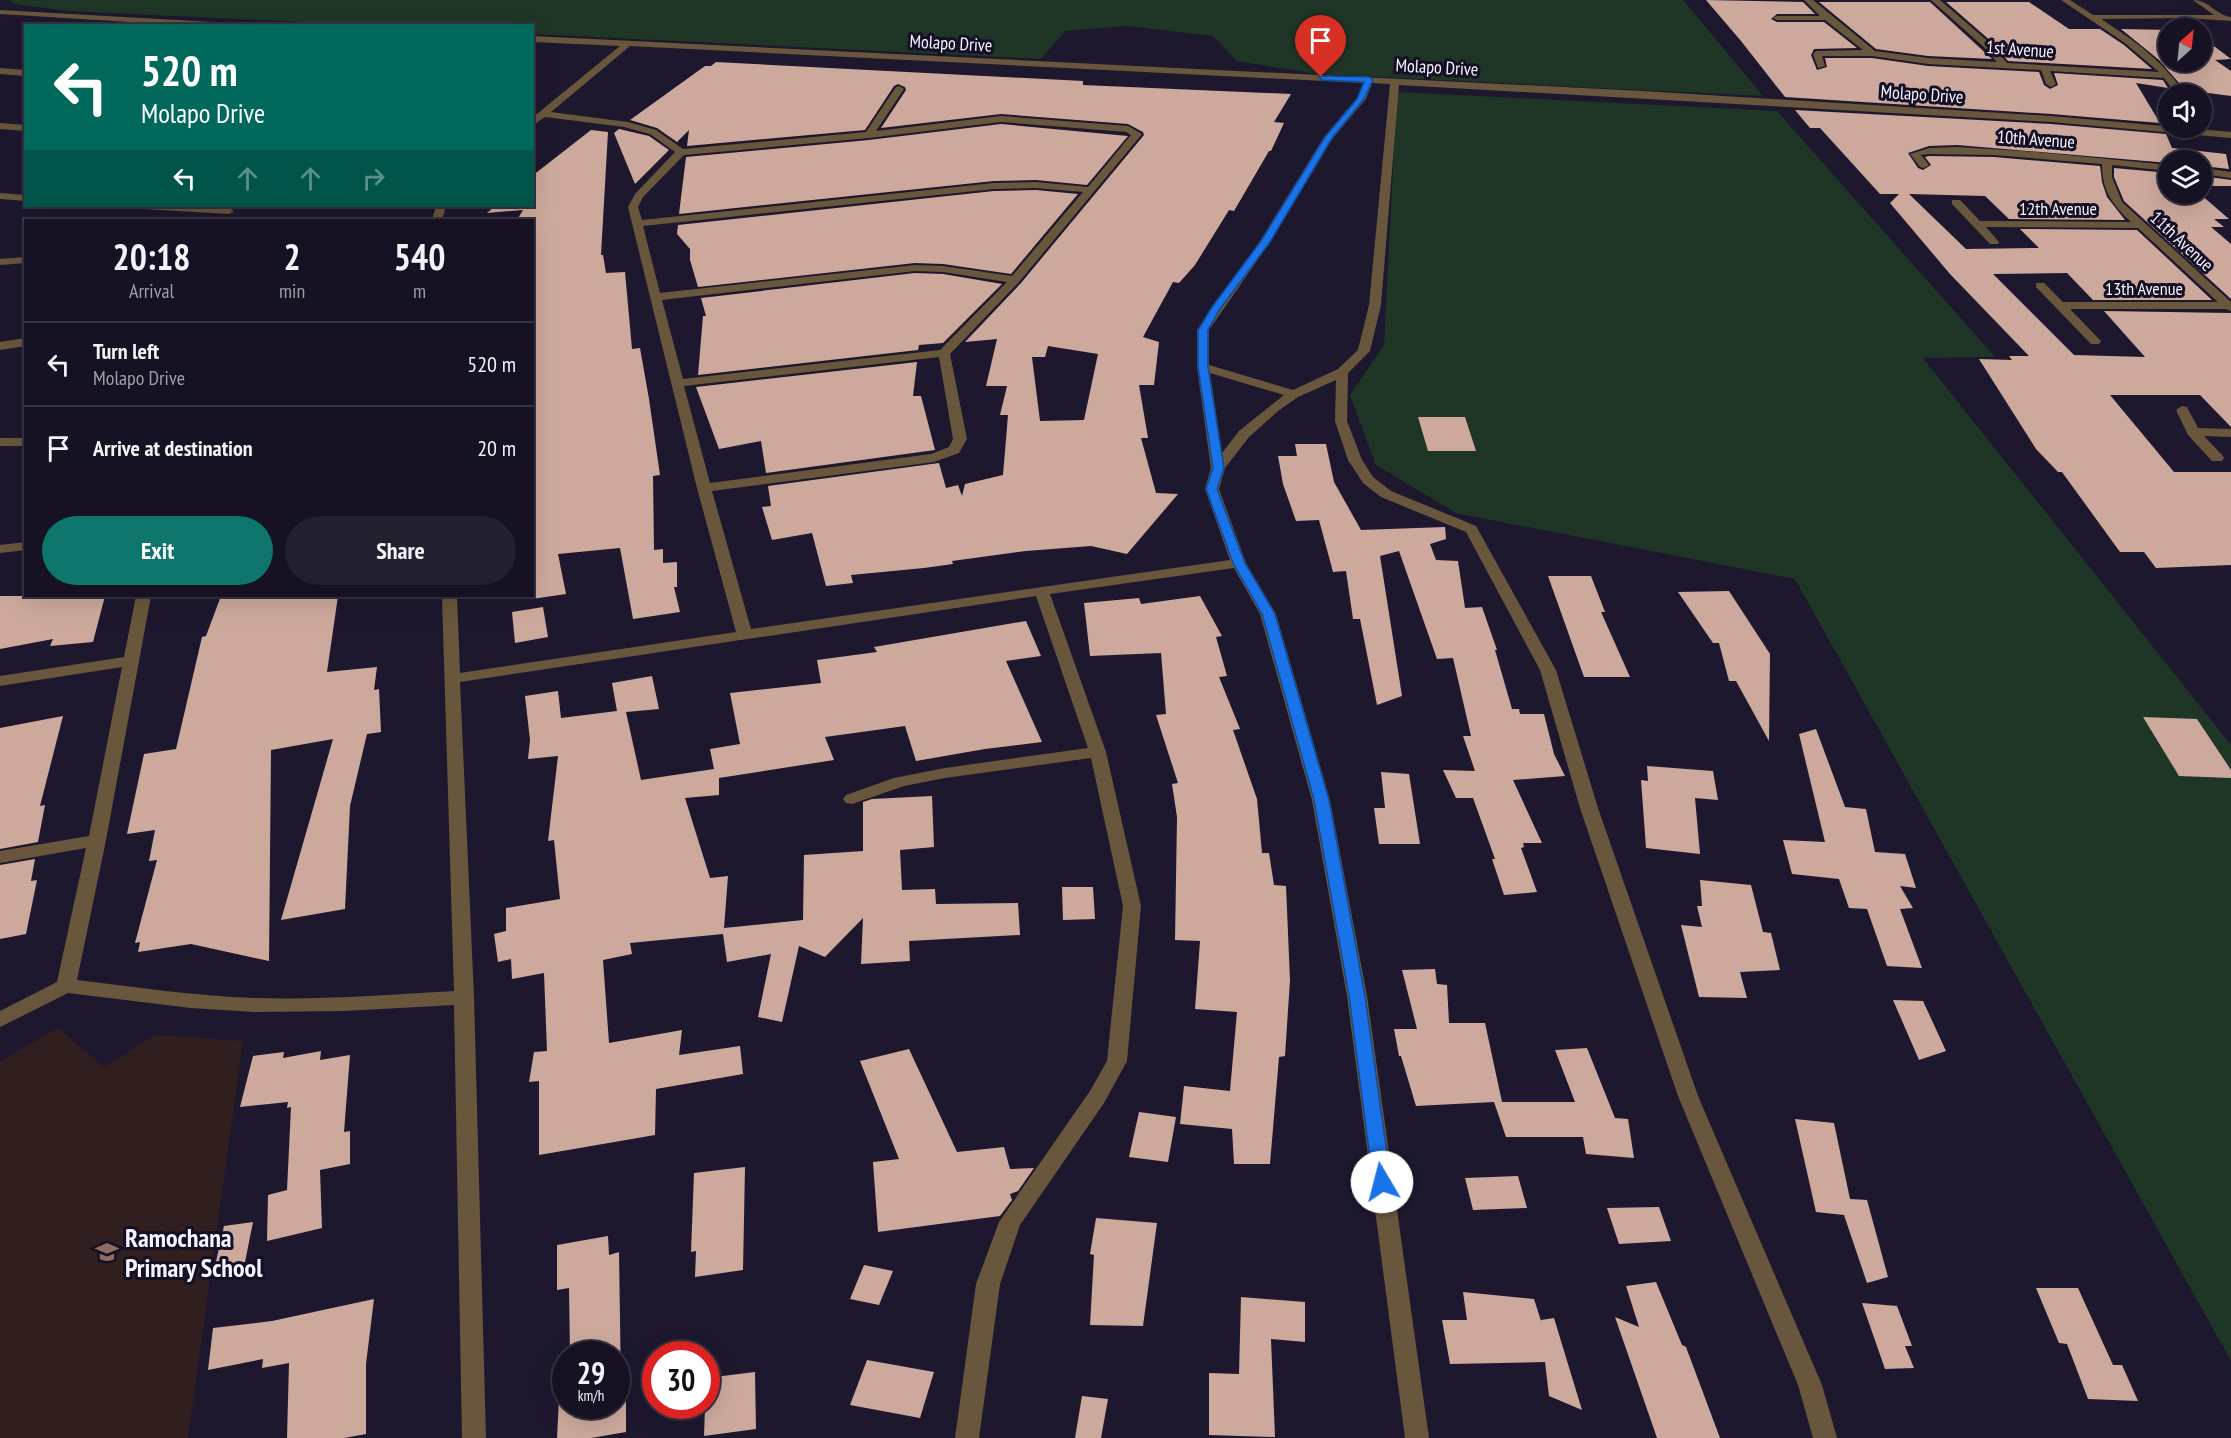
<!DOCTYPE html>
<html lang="en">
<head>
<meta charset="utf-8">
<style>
  body { margin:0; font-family:"PT Sans Narrow",sans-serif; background:#232030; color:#f1f3f6; height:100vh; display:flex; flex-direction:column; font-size:22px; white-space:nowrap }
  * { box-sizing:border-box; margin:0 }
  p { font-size:20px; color:#9e9ea6 }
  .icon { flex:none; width:33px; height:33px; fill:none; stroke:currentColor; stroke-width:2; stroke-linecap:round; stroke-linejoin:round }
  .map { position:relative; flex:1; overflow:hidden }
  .panel { position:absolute; left:24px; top:219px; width:510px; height:378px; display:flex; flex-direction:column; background:#161223; border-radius:0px; box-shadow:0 6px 24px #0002,0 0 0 2px #353241 }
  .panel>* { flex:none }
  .banner { position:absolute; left:24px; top:24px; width:510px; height:183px; border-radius:0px; box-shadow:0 6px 24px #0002,0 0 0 2px #353241; background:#00695c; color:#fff; overflow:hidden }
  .needle { width:39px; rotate:27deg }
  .tools { position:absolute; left:2158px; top:18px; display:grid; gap:12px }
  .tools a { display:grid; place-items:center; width:54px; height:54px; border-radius:50%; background:#161223; box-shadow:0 6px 24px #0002,0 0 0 2px #353241; font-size:30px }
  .speed { position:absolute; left:552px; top:1341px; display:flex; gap:12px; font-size:30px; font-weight:700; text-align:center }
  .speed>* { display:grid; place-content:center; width:78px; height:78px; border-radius:50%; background:#161223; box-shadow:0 6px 24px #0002,0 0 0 2px #353241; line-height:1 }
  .speed small { font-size:15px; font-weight:400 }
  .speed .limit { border:9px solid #d22; background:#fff; color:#111 }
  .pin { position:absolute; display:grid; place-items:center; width:51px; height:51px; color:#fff; margin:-62px -26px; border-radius:50% 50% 50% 0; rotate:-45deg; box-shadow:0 0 6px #0007 }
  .pin .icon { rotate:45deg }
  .me { position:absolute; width:66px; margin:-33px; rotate:352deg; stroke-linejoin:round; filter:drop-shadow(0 0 4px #0008) }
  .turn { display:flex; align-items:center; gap:21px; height:126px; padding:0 18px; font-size:27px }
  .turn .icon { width:78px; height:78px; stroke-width:2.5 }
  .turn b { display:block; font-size:42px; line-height:51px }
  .lanes { display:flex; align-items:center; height:57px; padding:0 18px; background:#0003; justify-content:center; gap:30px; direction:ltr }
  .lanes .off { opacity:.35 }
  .eta { display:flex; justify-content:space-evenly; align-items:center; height:102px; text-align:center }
  .eta b { font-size:36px; font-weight:800; line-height:42px }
  .action { display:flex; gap:12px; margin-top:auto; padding:12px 18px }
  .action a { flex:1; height:69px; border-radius:36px; background:#0f766e; color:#fff; font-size:24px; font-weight:800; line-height:69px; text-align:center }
  .action a+a { background:#232030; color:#f1f3f6 }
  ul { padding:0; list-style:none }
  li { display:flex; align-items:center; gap:18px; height:84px; padding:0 18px; border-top:2px solid #353241 }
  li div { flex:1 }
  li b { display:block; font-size:22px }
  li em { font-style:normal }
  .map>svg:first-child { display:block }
  .education { fill:#311e1e }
  .green { fill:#1f3526 }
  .building { fill:#cca99c; fill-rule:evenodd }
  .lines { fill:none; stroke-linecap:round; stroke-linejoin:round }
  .minor { fill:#68573c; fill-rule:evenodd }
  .route { fill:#1a73e8; stroke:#114b97; stroke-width:1.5 }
  .labels { text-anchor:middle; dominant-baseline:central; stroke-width:6; stroke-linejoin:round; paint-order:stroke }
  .far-street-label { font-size:18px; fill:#f5f3fd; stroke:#150f25 }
  .near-poi-label { font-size:26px; font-weight:bold; fill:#f5f3fd; stroke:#150f25; text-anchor:start }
</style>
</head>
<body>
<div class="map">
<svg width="2231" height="1438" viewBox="0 0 2231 1438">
  <rect width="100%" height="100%" fill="#1e182f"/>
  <polygon class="education" points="58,1028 104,1067 155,1035 243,1041 188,1438 0,1438 0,1061"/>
  <g class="green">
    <polygon points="9,0 1683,0 1763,96 1318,74 1237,61 1213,36 1128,26 1065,31 1041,59 533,34 532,26 365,25 68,11 15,4"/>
    <polygon points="1397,92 1777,111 1995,357 1923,358 2231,745 2231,1361 1795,579 1456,513 1376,465 1350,395 1384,345"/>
  </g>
  <g class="building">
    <polygon points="1706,0 1803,2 1815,14 1777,14 1771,19 1777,22 1824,22 1857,48 1814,49 1811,55 1817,70 1827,67 1825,58 1872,58 1928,66 2039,72 2044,85 2050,89 2058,85 2054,73 2163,80 2168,88 2136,83 2160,123 2051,114 1785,97 1741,41"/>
    <polygon points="1819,2 1930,2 1992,59 1928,56 1876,49"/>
    <polygon points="1946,2 2029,2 2069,29 2100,29 2124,45 2152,69 2008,61 1992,42"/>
    <polygon points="2121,29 2169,30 2169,62 2202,62 2202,37 2231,59 2215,60 2231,71 2231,96 2185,90 2159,60"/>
    <path d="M716,62L1083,81V85L1291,94L1274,122L1284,123L1271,151H1269L1234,211L1229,210L1195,265L1179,283L1173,282L1143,337L1159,342L1154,385H1139L1148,438H1141L1156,493L1178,494L1127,554L1091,546L1026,551L952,561L953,564L924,568L851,575L853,583L826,586L812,533L772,540L762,507L771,506L768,486L939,463L946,488L958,485L962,496L965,484L1003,475L1008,415H1000L1007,386H986L997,339L965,342L1021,283L1144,135L1143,132L1128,124L1001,114L881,128L906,90L905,87L898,84L894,86L865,130L687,146L689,130L677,142L657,128L630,120L705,66H711ZM1048,346L1098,354L1084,420L1040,421L1032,357H1045Z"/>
    <polygon points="1795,110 2051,124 2166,134 2172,148 2226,154 2229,169 2202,166 2202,160 2169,160 2169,163 1957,145 1929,146 1908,153 1918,168 1923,170 1931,165 1925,157 1929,156 1994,157 2100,166 2102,182 2107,197 2125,220 2009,219 1985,196 1909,194 1966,249 2039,248 2020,229 2137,230 2212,300 2093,300 2067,273 1993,274 2074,355 2145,357 2104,311 2231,313 2231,427 2200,395 2110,395 2174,472 2231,472 2231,565 2156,568 2144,552 2120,552 2062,472 2058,472 2036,449 1979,359 2012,360 2009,356 2029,356 1950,274 1890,203 1899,194 1880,194 1820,128 1810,128"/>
    <polygon points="1001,124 1128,136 1087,185 1036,180 994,181 679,214 686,157 869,140"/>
    <polygon points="619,129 649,136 669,150 635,184 614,133"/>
    <polygon points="591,130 608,132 601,255 603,255 606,273 625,272 632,349 640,348 649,399 660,475 653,476 654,550 663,549 663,563 677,562 677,587 674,587 680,612 633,619 620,548 558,554 566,594 532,599 532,220 517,220 523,210 487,213 495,206 532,206 532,176"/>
    <polygon points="2114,168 2169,173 2169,194 2200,194 2229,219 2214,219 2224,227 2211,227 2231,244 2231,299 2124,201 2114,177"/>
    <polygon points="2202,176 2231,180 2231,186 2202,186"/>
    <polygon points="1036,190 1078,194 1011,274 943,264 915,263 698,287 690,260 690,249 677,234 678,225 994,191"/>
    <polygon points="915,273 943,274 1002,284 943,343 919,345 918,350 698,375 703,316 706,316 701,298"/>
    <polygon points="917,362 913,396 921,396 935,450 766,473 761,441 719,449 696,387"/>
    <polygon points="1418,417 1465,417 1476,451 1428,451"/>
    <polygon points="1295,444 1326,444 1334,482 1361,530 1445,527 1446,539 1430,544 1436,560 1458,561 1465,608 1482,607 1497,650 1495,650 1512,709 1519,709 1520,714 1544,714 1554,754 1565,776 1513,780 1542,843 1523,843 1524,847 1521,848 1537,892 1504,895 1492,859 1495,859 1473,798 1456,798 1443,770 1475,771 1463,736 1471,736 1453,658 1437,659 1399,551 1380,556 1402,696 1377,705 1360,619 1353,619 1346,571 1333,572 1319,520 1296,521 1283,484 1278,456 1297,456"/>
    <polygon points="1548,576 1591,576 1605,612 1601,612 1630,677 1584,677"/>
    <polygon points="1729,591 1770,654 1769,741 1736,681 1729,681 1719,643 1713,643 1678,592"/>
    <polygon points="0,596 105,596 93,642 50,646 53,639 0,649"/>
    <polygon points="221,596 338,596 327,672 377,667 374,690 379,689 381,732 367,734 350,806 345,909 281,920 333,739 271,750 269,961 191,944 138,952 140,942 135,943 157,860 149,861 155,830 127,834 144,754 176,749 202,637 206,636"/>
    <polygon points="1200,596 1222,636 1216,637 1227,676 1219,677 1240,729 1233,730 1257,799 1262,853 1269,853 1274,885 1286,886 1290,980 1285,1056 1279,1057 1270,1164 1234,1164 1232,1129 1180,1124 1184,1086 1230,1091 1237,1012 1195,1009 1200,941 1175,940 1177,817 1172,784 1178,783 1156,715 1166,714 1161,653 1090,656 1084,603 1139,598 1141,604"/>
    <polygon points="543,607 548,637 515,643 512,612"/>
    <polygon points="1026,621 1041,656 1006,661 1042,742 985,749 916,761 905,726 825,737 834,760 719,778 719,795 685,798 710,878 728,876 724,928 803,920 804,855 863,851 863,802 872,799 932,796 934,847 900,850 902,890 935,889 936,904 1018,903 1020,935 909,941 910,961 861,964 863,918 825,957 799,946 782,1022 758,1017 771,954 727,962 723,934 630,943 632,954 603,960 609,1043 682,1030 679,1055 740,1046 743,1074 656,1089 655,1135 539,1155 539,1081 529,1082 534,1052 547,1051 544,973 512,979 511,959 498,962 494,934 506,931 506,908 560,899 554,840 548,841 558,756 528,759 530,740 525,696 558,691 561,718 617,711 612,683 652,676 659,709 626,712 641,780 714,769 710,749 740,744 730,693 821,683 817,660 877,652 874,647"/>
    <polygon points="63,716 40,806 45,805 38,842 0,849 0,728"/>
    <polygon points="2143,717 2197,719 2231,770 2231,778 2179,776"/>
    <polygon points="1816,729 1845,807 1866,809 1875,852 1905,854 1916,888 1900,886 1913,908 1900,909 1922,968 1887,966 1867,909 1849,908 1839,879 1792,874 1783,840 1825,842 1799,734"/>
    <polygon points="1647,766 1713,771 1718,800 1695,798 1700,854 1646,848 1641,780 1648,781"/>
    <polygon points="1381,772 1409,774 1420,844 1379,844 1374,808 1385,808"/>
    <polygon points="35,859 31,881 37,880 26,934 0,939 0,865"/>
    <polygon points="1700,880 1751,885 1763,932 1771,933 1780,970 1740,972 1747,998 1699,997 1681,925 1702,927 1697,906 1702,906"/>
    <polygon points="1062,887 1093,887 1095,919 1063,920"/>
    <polygon points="1435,969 1437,984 1447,985 1449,1023 1485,1023 1502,1102 1575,1102 1555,1050 1587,1048 1615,1118 1628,1119 1634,1158 1586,1154 1583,1137 1506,1137 1494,1102 1416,1106 1401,1056 1399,1056 1394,1029 1417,1029 1402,970"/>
    <polygon points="1893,1000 1923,1001 1946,1051 1919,1060"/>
    <polygon points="909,1049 957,1152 1004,1147 1010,1169 1034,1168 1018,1191 1010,1194 1012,1200 1000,1216 878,1232 873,1162 899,1159 860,1061"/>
    <polygon points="321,1051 320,1060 350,1055 344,1132 350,1131 350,1164 320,1170 322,1228 267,1241 268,1195 287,1190 291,1107 287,1108 288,1102 240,1107 253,1056 284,1052 283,1058"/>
    <polygon points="1139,1112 1176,1117 1168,1162 1129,1157"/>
    <polygon points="1795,1119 1834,1123 1850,1199 1867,1200 1888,1277 1867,1283 1844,1215 1816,1212"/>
    <polygon points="745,1167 743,1270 695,1277 696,1251 691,1252 694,1173"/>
    <polygon points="1518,1176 1527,1208 1473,1210 1465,1178"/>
    <polygon points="1659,1207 1671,1241 1619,1244 1607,1208"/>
    <polygon points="1096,1218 1157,1223 1143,1326 1090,1325 1094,1255 1090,1254"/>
    <polygon points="253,1222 245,1262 215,1266 224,1226"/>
    <polygon points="608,1236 609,1255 619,1252 621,1388 626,1387 626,1432 591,1438 557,1438 559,1398 566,1397 566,1406 616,1406 616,1354 570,1354 569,1288 557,1290 557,1245"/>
    <polygon points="864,1265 893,1271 879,1305 850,1299"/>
    <polygon points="1656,1282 1682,1345 1686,1347 1720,1438 1657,1438 1615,1317 1639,1327 1626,1286"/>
    <polygon points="2036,1288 2078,1288 2113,1365 2122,1365 2138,1401 2088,1399 2067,1344 2059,1343"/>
    <polygon points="1463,1292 1534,1299 1542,1324 1541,1320 1554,1318 1582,1410 1549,1396 1545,1362 1450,1364 1442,1320 1467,1320"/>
    <polygon points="1241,1297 1305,1302 1305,1342 1271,1339 1275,1437 1209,1435 1209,1373 1239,1374"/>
    <polygon points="374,1299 366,1364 366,1434 344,1438 287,1438 289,1363 262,1368 263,1359 208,1370 213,1328 272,1321"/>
    <polygon points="1862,1303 1897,1306 1912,1346 1905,1346 1914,1368 1885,1369"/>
    <polygon points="867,1360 934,1372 920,1418 850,1405"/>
    <polygon points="755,1372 756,1429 704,1436 706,1378"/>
    <polygon points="1082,1396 1108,1399 1101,1438 1075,1438"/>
  </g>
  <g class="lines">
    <g class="minor">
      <path d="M1804,0H1813L1875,51L1928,58L1997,62L1985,48L1931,0H1940L1991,44L2007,63L2159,72L2125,43L2061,0H2070L2093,15H2214L2193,0C2209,0 2217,16 2231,17V21L2186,18L2101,19C2134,40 2163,61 2185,94H2176L2164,78L2050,71L2056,84L2051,87L2046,84L2041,70L1928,64L1872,56H1822L1825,66L1818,68L1813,54L1816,51L1863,50L1825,20H1777L1773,18L1777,16H1820Z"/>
      <polygon points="0,10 248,24 252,26 195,26 0,14"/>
      <path d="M532,36L1643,91L2051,116L2231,132V138L2051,122L1399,85L1381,305L1370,351L1348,373L1347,421L1362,460L1373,477L1391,491L1476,526L1556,670L1598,808L1698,1096L1822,1385L1837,1438H1813L1798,1385L1678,1096L1580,808L1540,670L1466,532L1381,497L1363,483L1348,460L1335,421L1336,380L1298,397L1278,411L1249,437L1225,468L1219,489L1246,563L1276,614L1330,800L1367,996L1429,1438H1405L1347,996L1312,800L1260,614L1234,568L1050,594L1106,752L1141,906L1127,1061L1104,1103L1020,1225L1000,1284L979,1438H955L976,1284L999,1222L1090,1091L1107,1061L1123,906L1091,758L945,778L904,786L852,804L846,803L843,799L846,795L894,778L945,768L1088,748L1036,596L460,682L474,997L486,1438H462L454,1005L345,1011L254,1012L191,1008L68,993L0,1027V1011L57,982L86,848L0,863V851L89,836L122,667L0,686V676L124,657L136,596H151L106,840L77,980C136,987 195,996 254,998C320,1000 387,995 454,991L442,596H457L460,673L736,632L697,488L628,207L635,194L675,152L650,134L624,127L545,117L532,126V118L620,46L532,42ZM630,46L1363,83L1357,98L1324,137L1260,241L1197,330V367L1211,468L1205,489L1230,560L751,629L712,491L934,462L959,453L967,439L950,354L1019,282L1142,134L1128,126L1001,116L876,131L904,89L899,86L896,87L866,132L683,149L656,130L628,122L551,112ZM1372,83L1390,84L1369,305L1358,350L1338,369L1293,390L1209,365V330L1270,242L1333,138L1366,99ZM1001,122L1126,132L1131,135L1088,187L1036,182L994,183L642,220L638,207L643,197L684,155L869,138ZM1036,188L1083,192L1012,276L943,266L915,265L660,293L643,226L994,189ZM915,271L943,272L1007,282L940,350L683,379L662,300ZM939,357L953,439L949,447L931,454L710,483L684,386ZM1210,373L1284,395L1239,431L1222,453Z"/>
      <polygon points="0,68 26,70 26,76 0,74"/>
      <polygon points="0,123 26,125 26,131 0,129"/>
      <path d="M1957,147L2036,152L2169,165V171L2112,165V177L2122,202L2231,302V311L2226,309H2070L2101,341L2099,344H2091L2036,287V283H2044L2063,302H2218L2138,228L1986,227L1999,242L1998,244H1990L1952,204V200H1960L1980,221L2131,222C2112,204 2102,191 2102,164L1994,155L1929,154L1921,155L1929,165L1924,168L1920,167L1910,154L1929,148Z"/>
      <polygon points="2202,168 2231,172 2231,178 2202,174"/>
      <polygon points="0,193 26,195 26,201 0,199"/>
      <polygon points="139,206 229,208 234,211 229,214 144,209"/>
      <polygon points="436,206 446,206 442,220 432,220"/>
      <polygon points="26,257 26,263 0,265 0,259"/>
      <polygon points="26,338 26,346 0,350 0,342"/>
      <polygon points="2182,406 2187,407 2198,428 2231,429 2231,437 2204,436 2222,455 2224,458 2222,461 2212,461 2188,435 2176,410"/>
      <rect x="0" y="438" width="26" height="8"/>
      <polygon points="26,542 26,550 0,553 0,545"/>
    </g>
  </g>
  <polygon class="route" points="1319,76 1369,77 1373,80 1364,99 1332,138 1270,242 1220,309 1208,330 1208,367 1224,468 1217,489 1245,563 1275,614 1329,800 1365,996 1391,1182 1389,1187 1382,1190 1376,1187 1373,1182 1349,996 1314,800 1262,614 1233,563 1206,489 1213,468 1198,367 1198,330 1212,307 1261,241 1325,137 1357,99 1364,82 1321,80"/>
  <defs>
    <g id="school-bare" transform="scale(1.8)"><path d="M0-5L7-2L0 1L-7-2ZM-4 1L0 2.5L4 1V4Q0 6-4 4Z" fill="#8d6e63" stroke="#150f25" stroke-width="2.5" paint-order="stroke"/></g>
  </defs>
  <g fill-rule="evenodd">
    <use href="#school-bare" x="107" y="1252"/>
  </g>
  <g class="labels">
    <g class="far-street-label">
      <text transform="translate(951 43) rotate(3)">Molapo Drive</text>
      <text transform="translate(2020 49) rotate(4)">1st Avenue</text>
      <text transform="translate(1437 67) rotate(3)">Molapo Drive</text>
      <text transform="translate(1922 94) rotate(4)">Molapo Drive</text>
      <text transform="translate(2036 139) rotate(4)">10th Avenue</text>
      <text x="2058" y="208">12th Avenue</text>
      <text transform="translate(2182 241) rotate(43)">11th Avenue</text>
      <text x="2144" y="288">13th Avenue</text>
    </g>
    <g class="near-poi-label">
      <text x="125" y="1237">Ramochana<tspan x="125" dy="30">Primary School</tspan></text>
    </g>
  </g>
</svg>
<div class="tools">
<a><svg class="needle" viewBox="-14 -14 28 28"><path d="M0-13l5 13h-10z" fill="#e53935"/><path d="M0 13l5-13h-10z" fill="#9e9ea6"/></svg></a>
<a><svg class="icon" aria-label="sound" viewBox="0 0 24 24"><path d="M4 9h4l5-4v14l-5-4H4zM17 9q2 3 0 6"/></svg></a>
<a><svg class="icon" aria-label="layers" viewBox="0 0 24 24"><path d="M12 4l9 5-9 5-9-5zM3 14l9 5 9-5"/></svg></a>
</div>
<div class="speed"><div>29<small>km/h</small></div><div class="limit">30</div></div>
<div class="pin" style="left:1321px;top:77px;background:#d93025"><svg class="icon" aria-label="arrive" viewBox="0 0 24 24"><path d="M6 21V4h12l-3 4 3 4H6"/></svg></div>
<svg class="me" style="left:1382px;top:1182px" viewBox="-20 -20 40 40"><circle r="19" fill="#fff"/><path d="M0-13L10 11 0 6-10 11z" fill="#1a73e8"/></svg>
<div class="banner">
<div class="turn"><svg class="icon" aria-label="left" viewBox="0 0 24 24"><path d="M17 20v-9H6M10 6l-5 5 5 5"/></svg><div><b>520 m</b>Molapo Drive</div></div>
<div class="lanes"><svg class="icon" aria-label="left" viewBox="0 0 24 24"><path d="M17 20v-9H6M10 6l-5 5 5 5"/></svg><svg class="icon off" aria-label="ahead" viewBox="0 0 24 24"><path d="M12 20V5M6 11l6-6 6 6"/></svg><svg class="icon off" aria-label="ahead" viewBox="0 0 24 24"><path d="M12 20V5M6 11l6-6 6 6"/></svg><svg class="icon off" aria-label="right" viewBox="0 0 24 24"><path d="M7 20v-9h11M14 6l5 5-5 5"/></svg></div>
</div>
<section class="panel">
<div class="eta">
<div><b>20:18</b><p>Arrival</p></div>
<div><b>2</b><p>min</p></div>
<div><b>540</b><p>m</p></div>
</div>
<ul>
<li><svg class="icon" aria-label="left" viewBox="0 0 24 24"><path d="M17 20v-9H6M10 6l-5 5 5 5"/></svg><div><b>Turn left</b><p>Molapo Drive</p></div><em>520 m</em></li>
<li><svg class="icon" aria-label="arrive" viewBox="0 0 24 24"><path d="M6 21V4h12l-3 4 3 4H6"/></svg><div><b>Arrive at destination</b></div><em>20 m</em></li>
</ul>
<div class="action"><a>Exit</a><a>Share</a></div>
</section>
</div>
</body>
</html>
